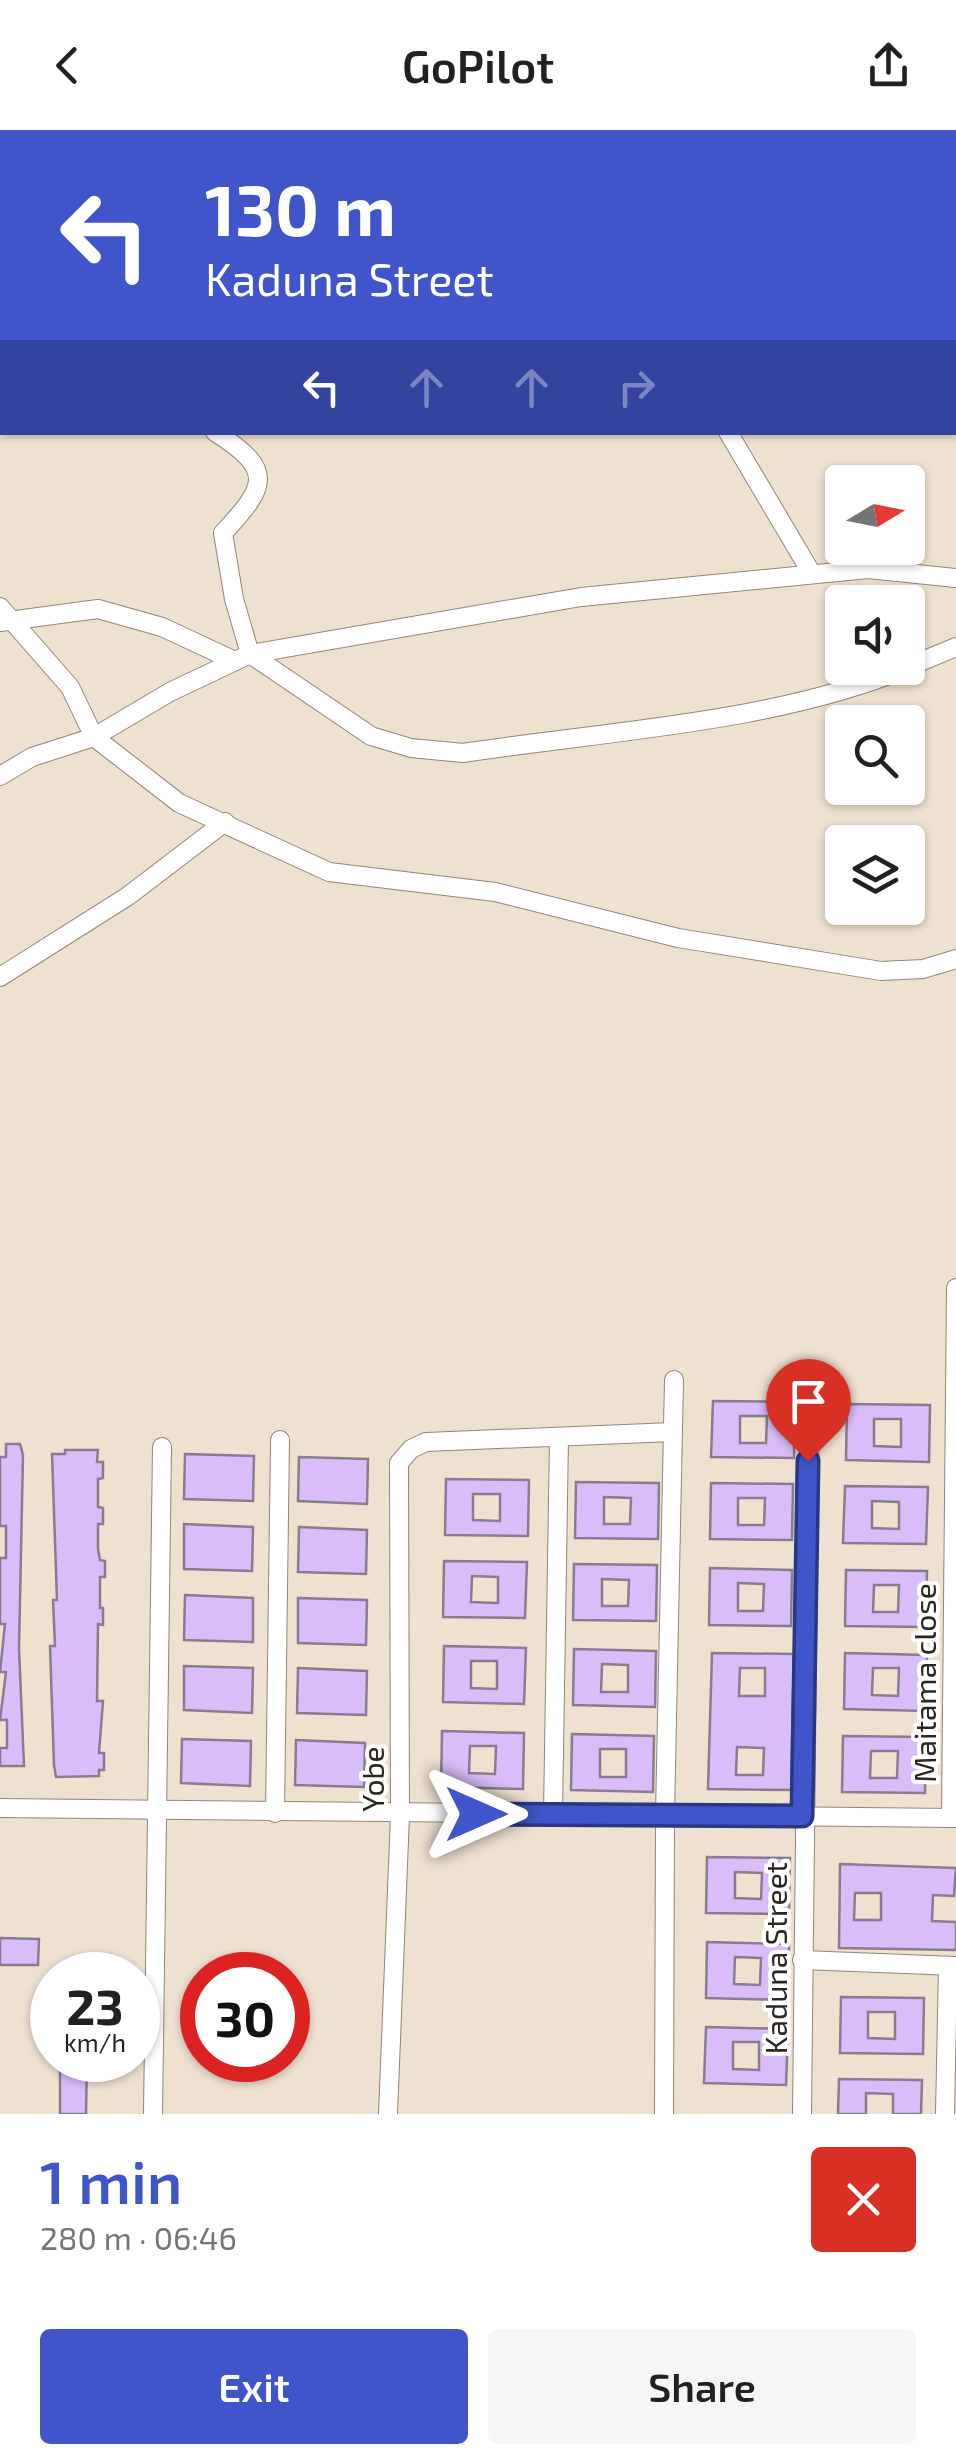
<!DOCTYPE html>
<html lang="en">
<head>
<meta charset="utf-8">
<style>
  body { margin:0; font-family:"Exo 2",sans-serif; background:#f6f6f6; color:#202124; height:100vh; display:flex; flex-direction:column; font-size:38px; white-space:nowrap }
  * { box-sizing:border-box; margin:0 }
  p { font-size:32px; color:#757577 }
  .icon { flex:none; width:55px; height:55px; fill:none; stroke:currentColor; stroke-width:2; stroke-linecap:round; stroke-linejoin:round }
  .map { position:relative; height:1984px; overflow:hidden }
  .panel { display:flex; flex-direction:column; background:#fff; flex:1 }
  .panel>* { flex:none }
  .top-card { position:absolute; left:0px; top:0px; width:958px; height:305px; box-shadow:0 2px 8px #0004; background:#4055c9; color:#fff; overflow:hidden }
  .needle { width:65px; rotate:80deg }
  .controls { position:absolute; left:825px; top:335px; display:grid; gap:20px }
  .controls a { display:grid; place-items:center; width:100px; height:100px; border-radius:10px; background:#fff; box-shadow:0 2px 8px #0004; font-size:50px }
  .speed { position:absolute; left:30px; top:1822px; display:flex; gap:20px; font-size:50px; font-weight:700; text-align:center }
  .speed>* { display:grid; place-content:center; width:130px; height:130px; border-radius:50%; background:#fff; box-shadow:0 2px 8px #0004; line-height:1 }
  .speed small { font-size:25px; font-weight:400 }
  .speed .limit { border:15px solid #d22; background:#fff; color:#111 }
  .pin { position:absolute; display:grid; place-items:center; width:85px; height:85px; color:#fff; margin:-102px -42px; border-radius:50% 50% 50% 0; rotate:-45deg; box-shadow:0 0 10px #0007 }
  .pin .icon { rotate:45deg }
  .me { position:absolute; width:110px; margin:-55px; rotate:90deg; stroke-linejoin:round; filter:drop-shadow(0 0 8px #0008) }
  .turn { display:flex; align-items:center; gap:35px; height:210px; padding:0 40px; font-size:45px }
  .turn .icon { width:130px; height:130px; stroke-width:2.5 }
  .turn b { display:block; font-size:70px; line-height:85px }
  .lanes { display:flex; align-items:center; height:95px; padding:0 40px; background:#0003; justify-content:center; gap:50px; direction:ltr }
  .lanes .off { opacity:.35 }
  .round { display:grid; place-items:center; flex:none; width:105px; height:105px; border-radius:10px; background:#f6f6f6 }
  .head { display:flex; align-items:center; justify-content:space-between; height:170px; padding:0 40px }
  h1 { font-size:60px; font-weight:600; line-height:75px; color:#4055c9 }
  .primary-button { display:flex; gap:20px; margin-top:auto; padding:20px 40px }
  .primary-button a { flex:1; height:115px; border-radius:10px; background:#4055c9; color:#fff; font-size:40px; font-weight:600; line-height:115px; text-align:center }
  .primary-button a+a { background:#f6f6f6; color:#202124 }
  header { display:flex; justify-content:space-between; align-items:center; height:130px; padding:0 40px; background:#fff; font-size:45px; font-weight:600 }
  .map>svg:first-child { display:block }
  .building { fill:#d8bdf9; stroke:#867e90; stroke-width:2.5; fill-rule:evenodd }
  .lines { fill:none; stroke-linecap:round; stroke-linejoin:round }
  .minor-casing { stroke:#938677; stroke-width:20 }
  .minor { stroke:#fff; stroke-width:18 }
  .route-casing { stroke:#2a3783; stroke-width:25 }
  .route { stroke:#4055c9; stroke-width:18 }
  .labels { text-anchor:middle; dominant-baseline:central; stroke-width:8; stroke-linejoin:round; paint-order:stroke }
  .street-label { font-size:30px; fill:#2c2620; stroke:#fff }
</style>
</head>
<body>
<header><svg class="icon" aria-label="back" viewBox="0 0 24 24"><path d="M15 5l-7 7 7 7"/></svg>GoPilot<svg class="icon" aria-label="share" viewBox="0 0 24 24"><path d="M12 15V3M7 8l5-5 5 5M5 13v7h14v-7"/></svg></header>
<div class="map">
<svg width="956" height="1984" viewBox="0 0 956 1984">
  <rect width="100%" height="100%" fill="#efe1d0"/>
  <g class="building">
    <path d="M713,1271L795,1272L794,1328L711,1327ZM740,1286H767L766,1313H740Z"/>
    <path d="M847,1274L930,1275L929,1332L846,1330ZM874,1289H901V1317L874,1316Z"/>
    <polygon points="6,1314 20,1314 23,1325 19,1518 24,1636 0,1636 0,1618 7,1618 7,1590 0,1590 6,1542 0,1542 5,1494 0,1494 0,1428 6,1428 6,1396 0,1396 0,1327 6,1327"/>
    <polygon points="65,1320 98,1320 97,1332 103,1332 103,1348 98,1349 98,1377 103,1378 103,1394 98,1394 98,1419 100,1430 105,1431 105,1447 100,1447 100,1478 103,1478 103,1495 98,1494 97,1571 103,1571 99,1623 104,1623 104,1640 99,1640 99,1646 56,1647 54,1635 50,1516 55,1516 53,1470 57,1470 52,1324 65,1324"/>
    <polygon points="185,1324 254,1326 253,1371 184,1369"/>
    <polygon points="299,1327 368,1329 367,1374 298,1371"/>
    <path d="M446,1349L529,1350L528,1406L445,1405ZM473,1364H500V1391L473,1390Z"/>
    <path d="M576,1352L659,1353L658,1409L575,1408ZM604,1367L631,1368L630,1394H604Z"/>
    <path d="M711,1353L793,1354L792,1410L710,1409ZM738,1368H765L764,1395H738Z"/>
    <path d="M845,1356L928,1357L926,1414L843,1413ZM872,1371L899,1372V1399L872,1398Z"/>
    <polygon points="184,1394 253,1397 252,1441 184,1439"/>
    <polygon points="299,1397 367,1400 366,1444 298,1442"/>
    <path d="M444,1431L527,1432L525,1488L443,1487ZM472,1446L498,1447V1473L471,1472Z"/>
    <path d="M574,1434L657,1435L656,1491L573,1490ZM602,1449L629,1450L628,1476H602Z"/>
    <path d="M710,1438L792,1440L791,1496L709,1495ZM738,1453L764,1454L763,1481H738Z"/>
    <path d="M846,1440L927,1441L926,1497L845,1496ZM874,1455H899L898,1482H873Z"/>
    <polygon points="185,1465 253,1468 253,1512 184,1510"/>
    <polygon points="298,1468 367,1470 366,1515 298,1513"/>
    <path d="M444,1516L526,1518L524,1574L443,1572ZM471,1531H497V1559L471,1558Z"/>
    <path d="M574,1519L656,1521L655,1577L573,1575ZM602,1534L628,1535V1562H601Z"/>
    <path d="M712,1523L794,1524L791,1660L708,1659ZM740,1538H765V1566H739ZM737,1617L764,1618L763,1645H736Z"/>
    <path d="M845,1523L927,1525L926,1581L844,1579ZM873,1538H899L898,1566L872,1565Z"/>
    <polygon points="184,1536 253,1538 252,1583 184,1580"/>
    <polygon points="298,1538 367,1541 366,1585 297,1583"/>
    <path d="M442,1601L524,1603L523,1659L441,1657ZM470,1616H496L495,1644L469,1643Z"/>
    <path d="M572,1604L654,1606L653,1662L571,1660ZM600,1619H626V1647H600Z"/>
    <path d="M843,1606L926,1607L925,1663L842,1662ZM871,1621H898L897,1648H870Z"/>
    <polygon points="182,1609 251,1611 250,1656 181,1653"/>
    <polygon points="296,1610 365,1613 364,1657 295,1655"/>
    <path d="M707,1727L790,1728L789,1784L706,1783ZM735,1742L762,1743L761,1769L735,1768Z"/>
    <path d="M840,1734L956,1738L954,1766L933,1765L932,1791L956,1792V1820L839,1818ZM855,1763H881V1790H854Z"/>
    <polygon points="0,1808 39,1809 38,1835 0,1835"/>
    <path d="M707,1812L789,1814L788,1870L706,1868ZM735,1827L761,1828L760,1855L734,1854Z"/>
    <path d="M841,1867L924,1868L923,1924L840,1923ZM868,1882H895V1909L868,1908Z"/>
    <path d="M706,1897L788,1899L786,1955L704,1953ZM733,1912H759V1940L733,1939Z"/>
    <polygon points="60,1930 87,1930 86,1984 60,1984"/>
    <polygon points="839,1949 922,1950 921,1984 893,1984 893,1964 866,1963 866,1984 838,1984"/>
  </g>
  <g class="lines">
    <g class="minor-casing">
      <g id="minor">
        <polyline points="29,0 30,2"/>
        <polyline points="543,0 545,2"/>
        <polyline points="267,2 273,0"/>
        <polyline points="0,95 2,94"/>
        <path d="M215,302C275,340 267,356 223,403L234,469L250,524L371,606L411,618L463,623C606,601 773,593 907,538"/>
        <polyline points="728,302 812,444"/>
        <polyline points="0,477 70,557 94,607 179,673 329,742 495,762 678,808 881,841 923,839 956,829"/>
        <polyline points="0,492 98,479 162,497 235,531"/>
        <polyline points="908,537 956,517"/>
        <polyline points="0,646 32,627 94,607 170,562 250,524 581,467 868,439 956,448"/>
        <polyline points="0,847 128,766 225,692"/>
        <polyline points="0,1678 956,1688"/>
        <polyline points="275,1683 280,1310"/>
        <polyline points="553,1684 559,1308"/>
        <polyline points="951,1688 956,1158"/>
        <polyline points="802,1830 956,1836"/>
        <polyline points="153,1984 162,1317"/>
        <polyline points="388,1984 400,1685 399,1333 411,1319 426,1312 673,1302"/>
        <polyline points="664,1984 665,1685 674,1250"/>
        <polyline points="802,1984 810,1252"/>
        <polyline points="945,1984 948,1836"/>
      </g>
    </g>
    <use href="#minor" class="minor"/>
  </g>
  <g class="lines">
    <g class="route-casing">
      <polyline id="route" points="476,1684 802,1686 808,1331"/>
    </g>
    <use href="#route" class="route"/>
  </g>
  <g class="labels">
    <g class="street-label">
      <text transform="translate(924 1553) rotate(-90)">Maitama close</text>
      <text transform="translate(372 1649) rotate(-90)">Yobe</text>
      <text transform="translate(775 1828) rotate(-90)">Kaduna Street</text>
    </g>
  </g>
</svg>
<div class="controls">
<a><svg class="needle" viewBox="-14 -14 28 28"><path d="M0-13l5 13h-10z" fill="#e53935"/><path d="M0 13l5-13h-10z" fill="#757577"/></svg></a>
<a><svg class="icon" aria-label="sound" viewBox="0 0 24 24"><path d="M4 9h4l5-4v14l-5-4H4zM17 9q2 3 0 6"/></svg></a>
<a><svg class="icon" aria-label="search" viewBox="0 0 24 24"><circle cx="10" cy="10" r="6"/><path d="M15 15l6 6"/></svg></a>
<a><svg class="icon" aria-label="layers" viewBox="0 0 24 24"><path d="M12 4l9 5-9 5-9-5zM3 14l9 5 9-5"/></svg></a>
</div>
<div class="speed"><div>23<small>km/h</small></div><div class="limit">30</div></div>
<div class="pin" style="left:808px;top:1331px;background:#d93025"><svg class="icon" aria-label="arrive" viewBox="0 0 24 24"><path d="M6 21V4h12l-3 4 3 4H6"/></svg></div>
<svg class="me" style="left:476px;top:1684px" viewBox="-20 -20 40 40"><path d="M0-17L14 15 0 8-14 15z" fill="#4055c9" stroke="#fff" stroke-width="4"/></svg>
<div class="top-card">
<div class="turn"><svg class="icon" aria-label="left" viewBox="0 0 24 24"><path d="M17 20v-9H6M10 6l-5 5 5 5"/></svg><div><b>130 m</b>Kaduna Street</div></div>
<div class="lanes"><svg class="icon" aria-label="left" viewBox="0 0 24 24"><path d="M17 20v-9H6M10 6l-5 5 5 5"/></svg><svg class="icon off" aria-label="ahead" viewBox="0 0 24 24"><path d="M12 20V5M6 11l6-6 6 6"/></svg><svg class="icon off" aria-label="ahead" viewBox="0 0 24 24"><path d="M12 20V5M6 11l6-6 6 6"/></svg><svg class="icon off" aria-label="right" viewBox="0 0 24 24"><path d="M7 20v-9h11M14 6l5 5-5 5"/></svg></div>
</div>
</div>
<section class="panel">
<div class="head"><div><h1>1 min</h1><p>280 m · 06:46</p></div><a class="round" style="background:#d93025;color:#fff"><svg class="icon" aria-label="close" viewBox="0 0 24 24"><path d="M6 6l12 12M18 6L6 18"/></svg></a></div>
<div class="primary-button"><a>Exit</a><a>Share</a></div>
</section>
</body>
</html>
